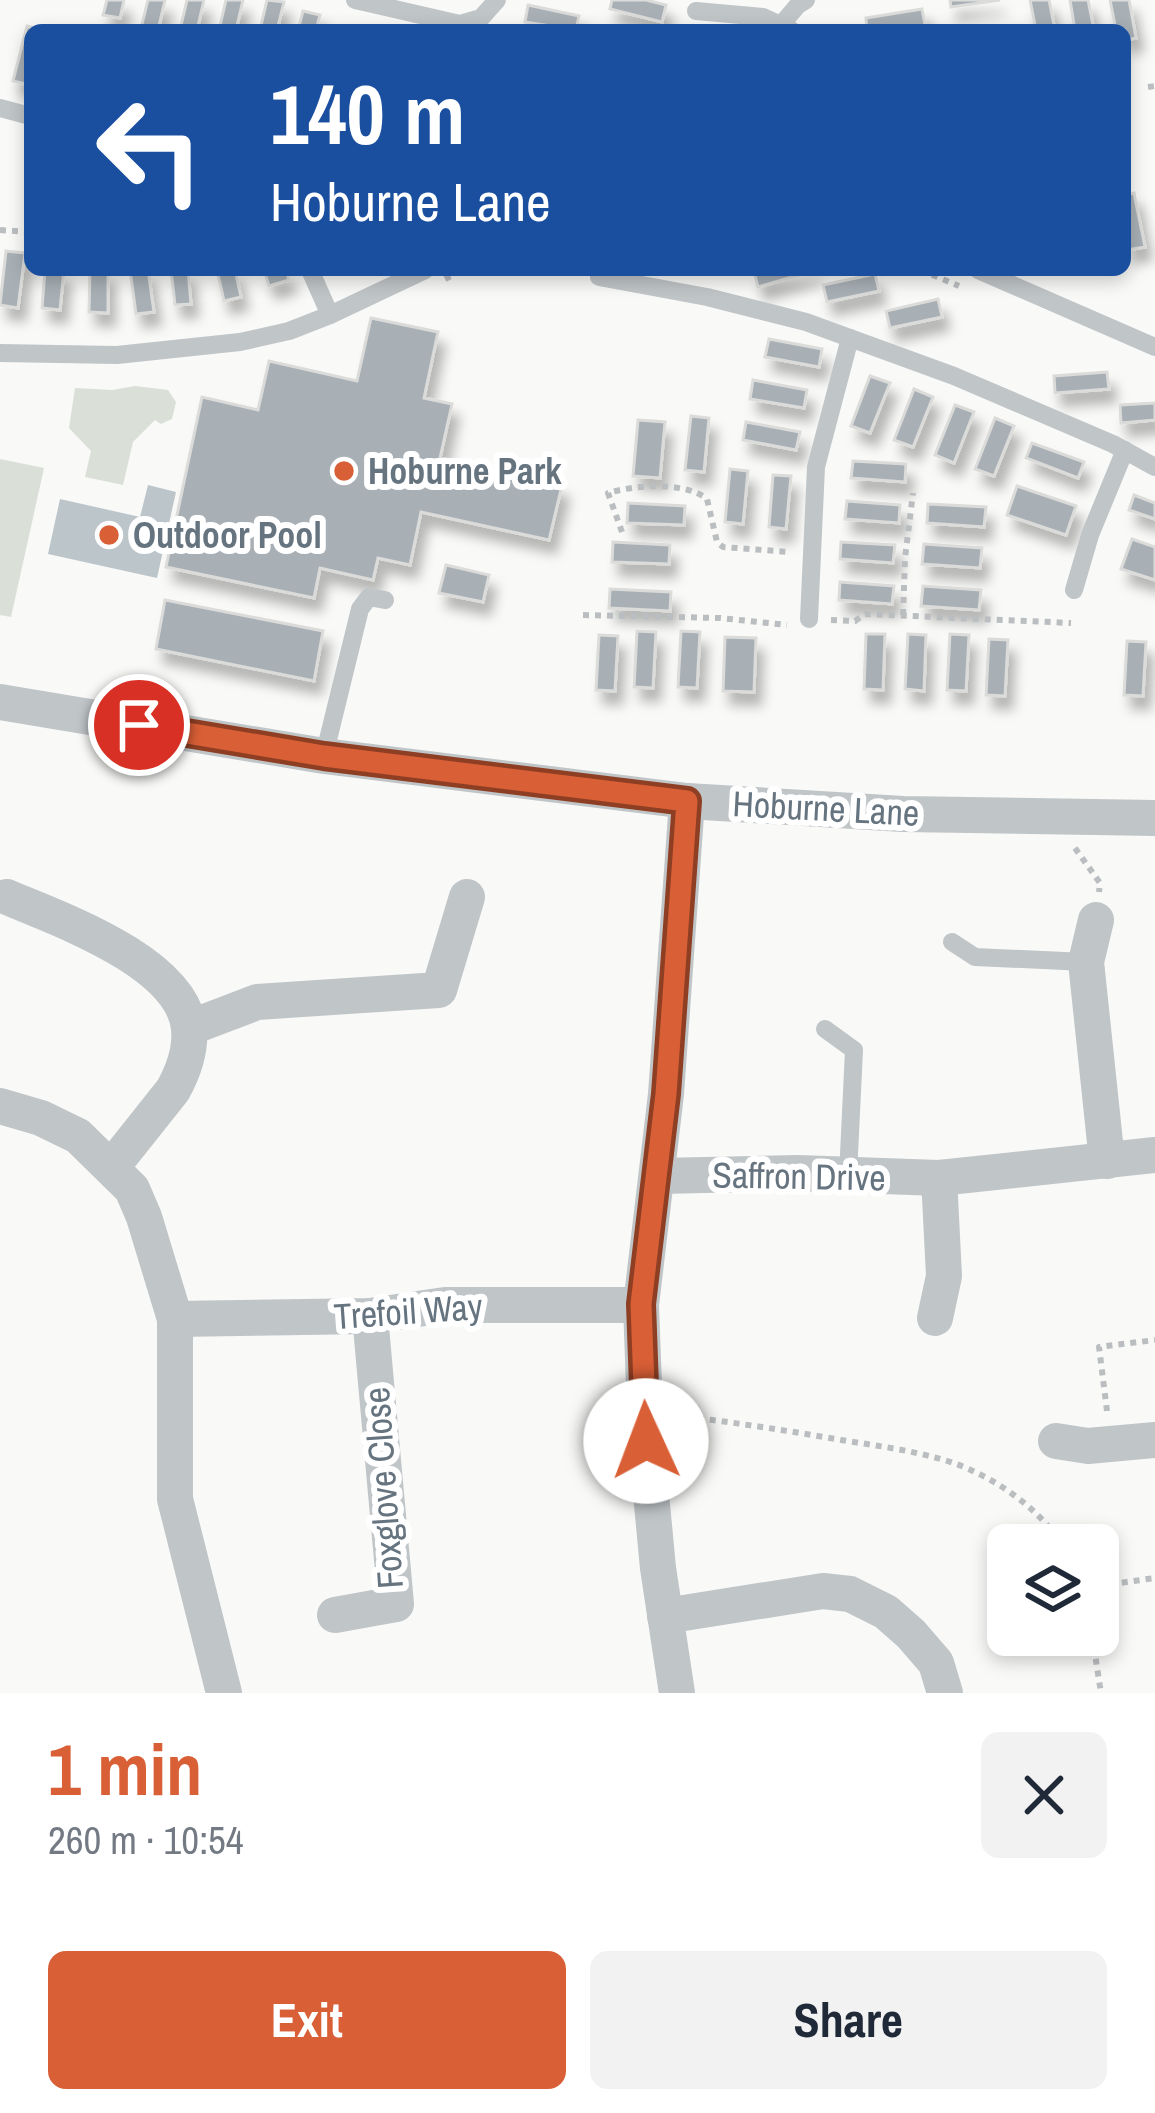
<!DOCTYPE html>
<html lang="en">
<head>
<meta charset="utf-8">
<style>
  body { margin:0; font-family:"Archivo Narrow",sans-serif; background:#f2f2f3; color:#1f2937; height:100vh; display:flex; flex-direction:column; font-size:45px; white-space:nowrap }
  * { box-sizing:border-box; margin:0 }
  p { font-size:39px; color:#747a83 }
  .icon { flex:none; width:66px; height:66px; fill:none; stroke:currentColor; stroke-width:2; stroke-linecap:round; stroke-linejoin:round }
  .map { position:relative; height:1693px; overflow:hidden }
  .drawer { display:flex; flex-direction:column; background:#fff; flex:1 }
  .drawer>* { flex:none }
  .top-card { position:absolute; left:24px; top:24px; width:1107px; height:252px; border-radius:18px; box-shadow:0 6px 18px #0003; background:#1a4fa0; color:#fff; overflow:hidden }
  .tools { position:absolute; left:987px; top:1524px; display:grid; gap:24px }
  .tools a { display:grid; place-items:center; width:132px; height:132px; border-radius:18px; background:#fff; box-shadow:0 6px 18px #0003; font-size:60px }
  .pin { position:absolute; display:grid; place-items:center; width:102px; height:102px; color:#fff; margin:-51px; border:6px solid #fff; border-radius:50%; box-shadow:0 3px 12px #0007 }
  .me { position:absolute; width:132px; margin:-66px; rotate:358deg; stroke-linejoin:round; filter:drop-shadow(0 0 9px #0008) }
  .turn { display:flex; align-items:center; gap:42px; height:252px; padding:0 48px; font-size:54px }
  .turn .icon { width:156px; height:156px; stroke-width:2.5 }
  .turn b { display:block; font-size:84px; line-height:102px }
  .round { display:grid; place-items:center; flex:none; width:126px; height:126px; border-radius:18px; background:#f2f2f3 }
  .head { display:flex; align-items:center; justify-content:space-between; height:204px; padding:0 48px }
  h1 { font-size:72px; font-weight:800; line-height:90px; color:#d95f36 }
  .action { display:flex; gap:24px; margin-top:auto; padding:24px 48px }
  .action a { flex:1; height:138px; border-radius:18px; background:#d95f36; color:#fff; font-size:48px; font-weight:800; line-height:138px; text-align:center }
  .action a+a { background:#f2f2f3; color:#1f2937 }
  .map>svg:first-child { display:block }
  .green { fill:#dadfd8 }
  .water { fill:#bcc5ca }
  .building { fill:#a8b0b6; stroke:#dbdbd9; stroke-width:3; filter:url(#shadow) }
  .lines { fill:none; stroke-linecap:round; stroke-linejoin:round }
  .path { stroke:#bbbec0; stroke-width:6; stroke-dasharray:6 6; stroke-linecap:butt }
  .service { stroke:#c0c5c8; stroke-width:18 }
  .minor { stroke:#c0c5c8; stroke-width:36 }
  .route-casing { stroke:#8d3e23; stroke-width:30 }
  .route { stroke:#d95f36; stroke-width:21 }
  .poi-dot { fill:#d95f36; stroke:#fff; stroke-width:4.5 }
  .labels { text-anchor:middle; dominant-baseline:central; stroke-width:12; stroke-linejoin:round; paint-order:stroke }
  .poi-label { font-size:36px; font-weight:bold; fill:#667480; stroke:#fff; text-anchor:start }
  .street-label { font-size:36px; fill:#667480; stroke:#fff }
</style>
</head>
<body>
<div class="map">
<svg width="1155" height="1693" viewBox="0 0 1155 1693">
  <defs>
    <filter id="shadow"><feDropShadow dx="7" dy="13" stdDeviation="6" flood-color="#0004"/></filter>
  </defs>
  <rect width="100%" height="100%" fill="#f9f9f7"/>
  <g class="green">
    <polygon points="135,386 168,390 176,402 172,419 161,424 155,420 133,442 123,485 85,477 91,451 69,428 75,388 112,390"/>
    <polygon points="0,459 44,468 11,617 0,615"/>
  </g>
  <polygon class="water" points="148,485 176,492 157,578 48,554 60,499 140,517"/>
  <g class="building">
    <polygon points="107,0 124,0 120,18 103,15"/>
    <polygon points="148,0 165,0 158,30 141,28"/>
    <polygon points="187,0 204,0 197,30 180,30"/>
    <polygon points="226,0 243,0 236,30 219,30"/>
    <polygon points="267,0 284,2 277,30 260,30"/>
    <polygon points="612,0 646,0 666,5 662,22 610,9"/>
    <polygon points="950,0 1000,0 951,7"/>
    <polygon points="1030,0 1049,0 1055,30 1036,30"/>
    <polygon points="1070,0 1088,0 1094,30 1075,30"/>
    <polygon points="1110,0 1129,0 1136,38 1125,40 1125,30 1116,30"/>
    <polygon points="528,5 579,16 576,30 525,22"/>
    <polygon points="922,9 926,30 867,30 866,18"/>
    <polygon points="303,11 320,15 316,30 298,30"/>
    <polygon points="27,26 41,30 30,30 30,85 13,81"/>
    <polygon points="1134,193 1145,247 1127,250 1125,195"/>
    <polygon points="6,251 25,253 18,308 0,305"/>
    <polygon points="45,270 64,270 60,310 42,308"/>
    <polygon points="90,270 108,270 108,313 89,312"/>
    <polygon points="130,270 148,270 154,312 136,314"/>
    <polygon points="171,270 188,270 191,304 175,305"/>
    <polygon points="217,270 235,270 241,297 224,301"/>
    <polygon points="264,270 286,270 289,280 269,286"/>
    <polygon points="758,270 816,270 758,287 754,271"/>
    <polygon points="875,274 879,291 827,302 823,285"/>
    <polygon points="938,299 942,317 890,328 886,311"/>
    <polygon points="371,318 438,332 424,398 452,404 440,458 562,485 549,540 421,512 410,565 378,558 373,580 320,568 314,598 166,567 202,397 258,410 269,361 357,381"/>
    <polygon points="769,339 822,349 819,367 765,357"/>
    <polygon points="1107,372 1109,389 1055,393 1054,376"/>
    <polygon points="870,376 890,383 870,433 851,426"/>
    <polygon points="753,380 807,390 804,408 750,399"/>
    <polygon points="914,389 933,397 913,447 894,440"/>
    <polygon points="1155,403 1155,420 1121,423 1120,405"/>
    <polygon points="955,405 974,412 954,463 935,455"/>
    <polygon points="691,416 709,418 704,472 685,470"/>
    <polygon points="995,418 1014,426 994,476 975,469"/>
    <polygon points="638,420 665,422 660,478 633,476"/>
    <polygon points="746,422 800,432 796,450 743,440"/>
    <polygon points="1032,443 1084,462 1078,478 1026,458"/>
    <polygon points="853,461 906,464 905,482 851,478"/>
    <polygon points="730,469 748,471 743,524 725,522"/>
    <polygon points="773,475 791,476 786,529 769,527"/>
    <polygon points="1017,486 1076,506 1066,535 1007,515"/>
    <polygon points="1134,495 1155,503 1155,519 1129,510"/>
    <polygon points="847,501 900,505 899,523 845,519"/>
    <polygon points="628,503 685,506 684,525 627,523"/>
    <polygon points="928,504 986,507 984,527 927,523"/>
    <polygon points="1132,539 1155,547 1155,580 1121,569"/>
    <polygon points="613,542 670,545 669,564 612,562"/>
    <polygon points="841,542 895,545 893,563 840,559"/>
    <polygon points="924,544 982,548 980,568 922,564"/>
    <polygon points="446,565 489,575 483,602 439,593"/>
    <polygon points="840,582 894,586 892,604 839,600"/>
    <polygon points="923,586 981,590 979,610 921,606"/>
    <polygon points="610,589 671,592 670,611 609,608"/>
    <polygon points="165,600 323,631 314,681 156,649"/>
    <polygon points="637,631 656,632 653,688 634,687"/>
    <polygon points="681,631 700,632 697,688 678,687"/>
    <polygon points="866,634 885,634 883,690 864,689"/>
    <polygon points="908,634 926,635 924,691 905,689"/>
    <polygon points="950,634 969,635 966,691 947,690"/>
    <polygon points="599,635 618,636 615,691 596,690"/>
    <polygon points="725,637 756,638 754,692 723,691"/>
    <polygon points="989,639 1008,640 1005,696 986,695"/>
    <polygon points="1127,641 1146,642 1143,696 1124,695"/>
  </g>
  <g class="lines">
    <g class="path">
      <polyline points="1148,87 1155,86"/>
      <polyline points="0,230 30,232"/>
      <polyline points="921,270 959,286"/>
      <polyline points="445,279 463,270"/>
      <path d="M622,532L608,493C634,485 685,481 707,499L717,542L723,547L790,552"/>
      <polyline points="583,615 720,618 787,625"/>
      <polyline points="903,615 905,558 913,493"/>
      <polyline points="831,620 855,621 865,614 1071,623"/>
      <polyline points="1075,848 1100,883 1099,892"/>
      <polyline points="1107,1411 1099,1347 1155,1340"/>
      <path d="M674,1415C730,1422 785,1430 841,1440C872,1445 903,1449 933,1457C981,1468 1036,1503 1062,1545"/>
      <polyline points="1098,1586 1155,1578"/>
      <polyline points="1092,1635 1101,1693"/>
    </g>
    <g class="service">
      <polyline points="355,0 460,24 481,18 497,0"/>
      <polyline points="696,11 763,17 791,30"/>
      <polyline points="781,25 798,5 806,0"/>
      <polyline points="0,108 30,116"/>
      <polyline points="310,270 330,315"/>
      <polyline points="978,270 1155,347"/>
      <polyline points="599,277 707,297 806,322 954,376 1113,444 1155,467"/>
      <polyline points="0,353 117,355 240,342 289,331 330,315 425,270"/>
      <polyline points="1074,590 1090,535 1125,450"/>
      <polyline points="809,619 816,467 850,338"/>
      <polyline points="324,756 360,609 369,597 385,600"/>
      <polyline points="952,942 975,957 1086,962"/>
      <polyline points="825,1029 854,1050 848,1175"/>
    </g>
    <g class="minor">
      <polyline points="0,702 324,756 687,801 903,814 1155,818"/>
      <path d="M7,897C59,919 182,962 189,1028C191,1049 183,1072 173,1090L111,1168"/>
      <polyline points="1096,920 1086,962 1107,1161"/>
      <polyline points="189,1028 257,1002 439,990 467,897"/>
      <polyline points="0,1106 41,1118 78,1136 132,1189 144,1217 175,1319 175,1499 224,1693"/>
      <polyline points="658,1176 798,1173 939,1178 1155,1155"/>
      <polyline points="935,1318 944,1276 939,1178"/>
      <polyline points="175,1319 370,1316 445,1305 641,1305"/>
      <polyline points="1056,1441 1088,1446 1155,1440"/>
      <polyline points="335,1615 396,1604 370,1316"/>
      <polyline points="665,1616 823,1591 850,1594 886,1612 911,1634 936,1663 945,1693"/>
      <polyline points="677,1693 658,1568 646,1441 641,1305 666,1094 687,801"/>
    </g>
  </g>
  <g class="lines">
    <g class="route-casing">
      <polyline id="route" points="139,725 324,756 687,801 666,1094 641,1304 646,1441"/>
    </g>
    <use href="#route" class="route"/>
  </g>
  <g class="poi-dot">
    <circle cx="344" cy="471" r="12"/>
    <circle cx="109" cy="535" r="12"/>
  </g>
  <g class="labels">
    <g class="poi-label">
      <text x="368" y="471">Hoburne Park</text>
      <text x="133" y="535">Outdoor Pool</text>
    </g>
    <g class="street-label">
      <text transform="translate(826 808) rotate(3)">Hoburne Lane</text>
      <text transform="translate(799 1176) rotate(1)">Saffron Drive</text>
      <text transform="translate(408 1311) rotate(-4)">Trefoil Way</text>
      <text transform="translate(383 1488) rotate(-94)">Foxglove Close</text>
    </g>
  </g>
</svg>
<div class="tools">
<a><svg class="icon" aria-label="layers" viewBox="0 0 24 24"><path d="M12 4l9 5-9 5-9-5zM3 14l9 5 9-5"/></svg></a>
</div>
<div class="pin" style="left:139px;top:725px;background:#d93025"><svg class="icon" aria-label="arrive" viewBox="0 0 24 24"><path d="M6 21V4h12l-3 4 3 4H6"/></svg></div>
<svg class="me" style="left:646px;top:1441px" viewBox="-20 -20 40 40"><circle r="19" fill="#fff"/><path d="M0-13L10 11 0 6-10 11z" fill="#d95f36"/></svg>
<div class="top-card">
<div class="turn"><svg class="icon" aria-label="left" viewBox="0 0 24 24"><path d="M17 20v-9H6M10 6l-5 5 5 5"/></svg><div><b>140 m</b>Hoburne Lane</div></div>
</div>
</div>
<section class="drawer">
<div class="head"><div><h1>1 min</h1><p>260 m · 10:54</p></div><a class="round"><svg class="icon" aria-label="close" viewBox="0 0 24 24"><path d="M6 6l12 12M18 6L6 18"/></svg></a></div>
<div class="action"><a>Exit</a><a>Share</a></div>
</section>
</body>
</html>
